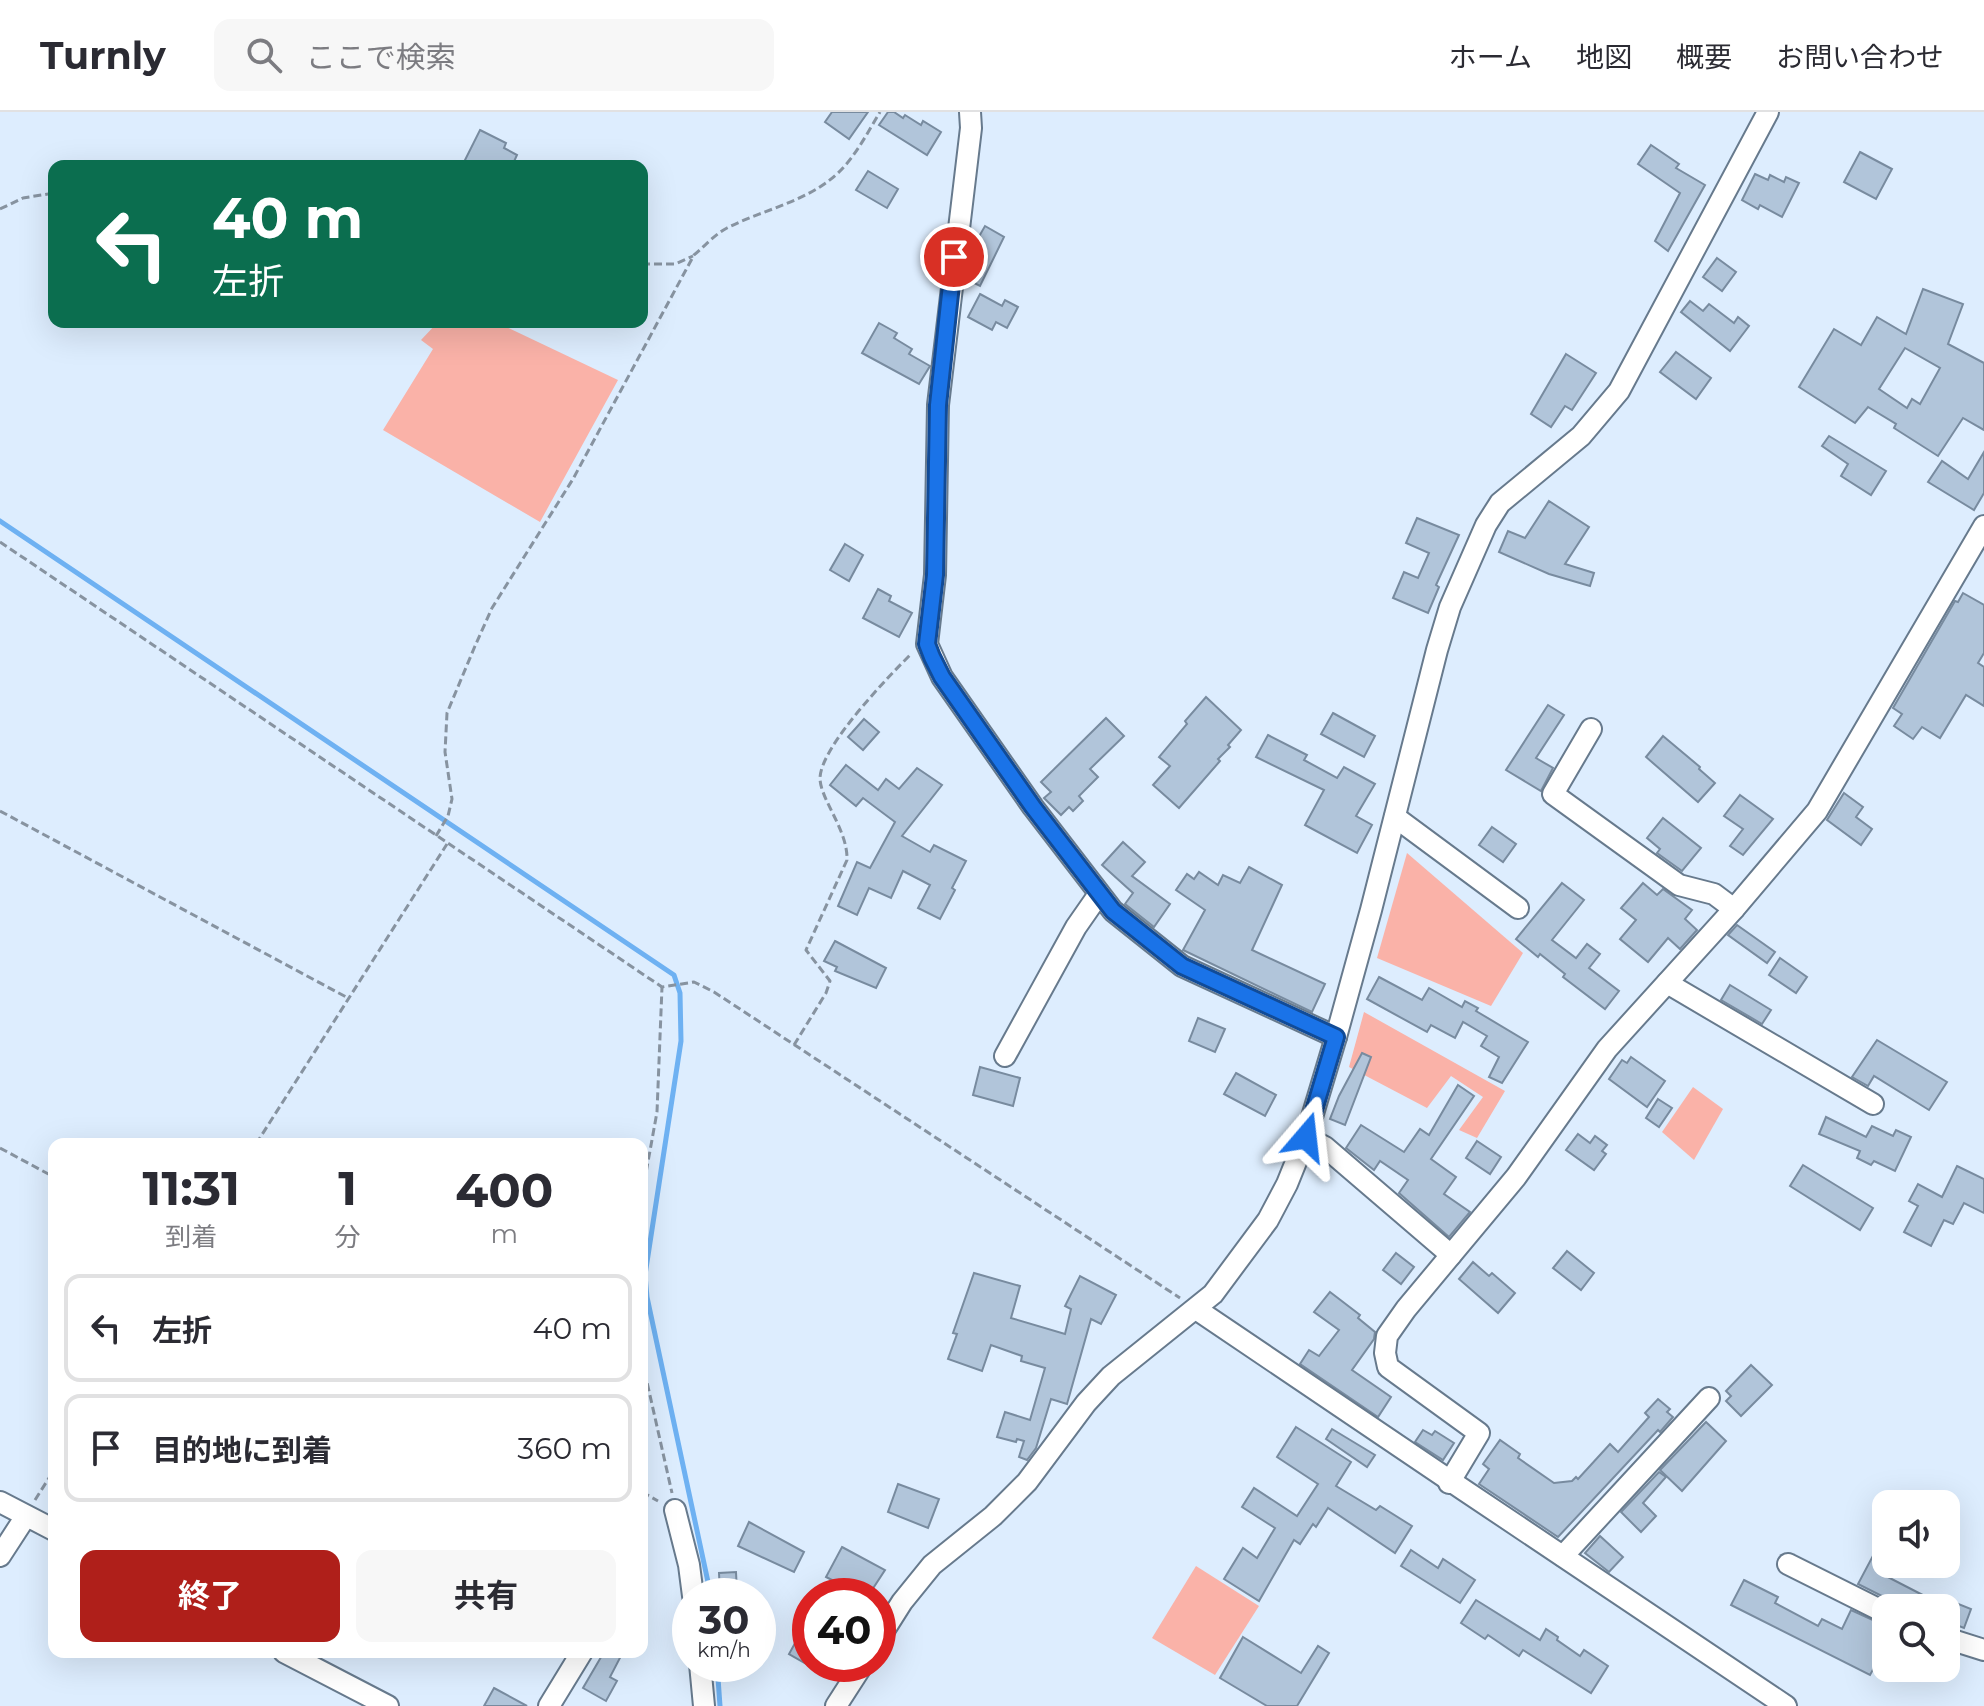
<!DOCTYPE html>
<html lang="ja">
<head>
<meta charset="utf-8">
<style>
  body { margin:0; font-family:Montserrat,"Noto Sans JP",sans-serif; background:#f7f7f7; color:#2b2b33; height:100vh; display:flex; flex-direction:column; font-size:30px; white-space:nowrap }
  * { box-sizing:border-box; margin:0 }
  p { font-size:26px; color:#7c7c81 }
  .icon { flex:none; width:44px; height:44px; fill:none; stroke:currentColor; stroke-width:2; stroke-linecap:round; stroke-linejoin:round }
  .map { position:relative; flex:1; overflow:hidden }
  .side { position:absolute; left:48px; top:1026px; width:600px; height:520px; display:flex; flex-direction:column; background:#fff; border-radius:16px; box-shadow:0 8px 32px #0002 }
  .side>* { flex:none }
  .guide { position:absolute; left:48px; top:48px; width:600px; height:168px; border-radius:16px; box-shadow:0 8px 32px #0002; background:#0b6e4f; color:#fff; overflow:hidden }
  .controls { position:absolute; left:1872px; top:1378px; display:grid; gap:16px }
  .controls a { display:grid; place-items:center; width:88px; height:88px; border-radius:16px; background:#fff; box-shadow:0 8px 32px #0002; font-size:40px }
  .speed { position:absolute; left:672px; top:1466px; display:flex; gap:16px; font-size:40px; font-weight:700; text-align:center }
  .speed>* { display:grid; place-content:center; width:104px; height:104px; border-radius:50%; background:#fff; box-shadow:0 8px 32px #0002; line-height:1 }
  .speed small { font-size:20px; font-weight:400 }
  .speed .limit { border:12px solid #d22; background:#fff; color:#111 }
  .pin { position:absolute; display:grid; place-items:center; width:68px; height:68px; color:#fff; margin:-34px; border:4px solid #fff; border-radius:50%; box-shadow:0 2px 8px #0007 }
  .me { position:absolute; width:88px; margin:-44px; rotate:17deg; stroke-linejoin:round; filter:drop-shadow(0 0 6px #0008) }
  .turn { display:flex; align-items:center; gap:28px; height:168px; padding:0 32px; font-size:36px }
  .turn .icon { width:104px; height:104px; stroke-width:2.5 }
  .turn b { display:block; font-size:56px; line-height:68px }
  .eta { display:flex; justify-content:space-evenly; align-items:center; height:136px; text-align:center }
  .eta b { font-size:48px; font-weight:700; line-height:56px }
  .button { display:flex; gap:16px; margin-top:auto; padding:16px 32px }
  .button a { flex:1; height:92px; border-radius:16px; background:#af1f1a; color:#fff; font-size:32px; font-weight:700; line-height:92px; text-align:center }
  .button a+a { background:#f7f7f7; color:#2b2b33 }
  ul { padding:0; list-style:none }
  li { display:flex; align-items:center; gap:24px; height:108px; margin:0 16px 12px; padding:0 16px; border:4px solid #e1e1e2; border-radius:16px }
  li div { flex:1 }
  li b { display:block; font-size:30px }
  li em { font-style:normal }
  header { display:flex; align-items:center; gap:48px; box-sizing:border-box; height:112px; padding:0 40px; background:#fff; border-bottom:2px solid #e1e1e2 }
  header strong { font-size:38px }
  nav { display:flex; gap:44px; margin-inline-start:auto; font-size:28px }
  .search { width:560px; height:72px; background:#f7f7f7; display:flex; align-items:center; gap:20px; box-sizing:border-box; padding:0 28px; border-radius:16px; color:#7c7c81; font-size:30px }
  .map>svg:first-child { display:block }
  .green { fill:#fab2a8 }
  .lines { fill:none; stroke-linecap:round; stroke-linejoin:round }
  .stream { stroke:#6eb1f2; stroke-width:5 }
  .building { fill:#b1c5da; stroke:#788b9f; stroke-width:2; fill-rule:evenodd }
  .minor-casing { stroke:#677a8d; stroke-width:24 }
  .path { stroke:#8793a0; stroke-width:3; stroke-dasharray:8 4; stroke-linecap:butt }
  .minor { stroke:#fff; stroke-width:20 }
  .route-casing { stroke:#114b97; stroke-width:20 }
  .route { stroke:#1a73e8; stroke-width:14 }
</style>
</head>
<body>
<header>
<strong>Turnly</strong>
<div class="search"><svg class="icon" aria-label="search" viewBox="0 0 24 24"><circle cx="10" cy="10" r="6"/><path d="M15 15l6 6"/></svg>ここで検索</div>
<nav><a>ホーム</a><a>地図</a><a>概要</a><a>お問い合わせ</a></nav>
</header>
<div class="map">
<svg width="1984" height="1594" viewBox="0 0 1984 1594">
  <rect width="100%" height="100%" fill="#ddedfe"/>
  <g class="green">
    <polygon points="438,210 496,210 618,268 540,410 383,318 433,237 421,228"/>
    <polygon points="1407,741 1523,841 1491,894 1377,846"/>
    <polygon points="1364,900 1505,979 1477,1026 1459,1018 1483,985 1451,964 1427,996 1349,955"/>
    <polygon points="1693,975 1723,997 1694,1048 1662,1020"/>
    <polygon points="1196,1454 1259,1494 1215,1563 1152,1526"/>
  </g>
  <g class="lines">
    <g class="stream">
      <polyline points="0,409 674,863 680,881 681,929 645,1163 647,1185 711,1484"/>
      <polyline points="717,1552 720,1594"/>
    </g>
  </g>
  <g class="building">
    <polygon points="832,0 868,0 849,27 825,10"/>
    <polygon points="888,0 894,0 903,6 905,3 921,13 923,9 941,20 927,43 879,13"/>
    <polygon points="480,18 506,31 504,36 517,43 512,54 462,54"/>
    <polygon points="1651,33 1679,52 1676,56 1705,73 1668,139 1655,129 1680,81 1638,52"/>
    <polygon points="1860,40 1892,57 1876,87 1844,70"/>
    <polygon points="868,59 898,77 887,96 856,78"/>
    <polygon points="1755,62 1768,68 1770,63 1784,70 1786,65 1799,71 1782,105 1760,93 1758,97 1742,88"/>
    <polygon points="985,114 1004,125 980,174 966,167 969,142"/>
    <polygon points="1717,146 1736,160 1722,179 1703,165"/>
    <path d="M1923,177L1963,192L1948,232L1984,251V318L1963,306L1938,344L1894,316L1896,312L1868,295L1855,311L1799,275L1834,217L1861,233L1877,205L1906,222ZM1905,236L1940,256L1920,292L1912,287L1907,296L1879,277Z"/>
    <polygon points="980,182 1002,194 1005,188 1018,195 1007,216 996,210 992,218 968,205"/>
    <polygon points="1690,189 1703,199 1709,192 1734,211 1738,205 1749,214 1730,239 1681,200"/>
    <polygon points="879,211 897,221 894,226 912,237 909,242 930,254 919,272 862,241"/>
    <polygon points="1676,240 1711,266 1696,287 1660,260"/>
    <polygon points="1566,242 1596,261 1572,298 1565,294 1551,315 1531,302"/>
    <polygon points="1829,324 1886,359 1871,383 1841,364 1848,352 1822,334"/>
    <polygon points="1984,340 1984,381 1974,398 1928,370 1942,349 1968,367"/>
    <polygon points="1549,389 1589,415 1565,452 1594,461 1590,474 1549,462 1499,440 1508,419 1525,426"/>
    <polygon points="1417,406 1459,423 1436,473 1439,475 1428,501 1393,486 1404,460 1418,466 1429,441 1406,431"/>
    <polygon points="845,432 863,443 849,469 830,458"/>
    <polygon points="878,477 891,484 889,489 912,501 899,525 863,506"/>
    <polygon points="1963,481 1984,493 1984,541 1978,551 1984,555 1984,594 1966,583 1940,626 1922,615 1913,627 1894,614 1902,602 1893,596 1955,489 1958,490"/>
    <polygon points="1206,585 1241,618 1228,633 1230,635 1218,647 1220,649 1179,696 1153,673 1170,654 1159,645 1187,612 1185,609"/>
    <polygon points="1548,593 1564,603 1536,646 1553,656 1541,679 1506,658"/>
    <polygon points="1333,601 1375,624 1364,645 1321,622"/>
    <polygon points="1106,606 1124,624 1090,657 1098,665 1079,684 1083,689 1073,699 1069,695 1061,703 1044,686 1051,680 1041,670"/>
    <polygon points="864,607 879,620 863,638 848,625"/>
    <polygon points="1268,623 1307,643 1304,648 1337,666 1344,655 1375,672 1356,704 1372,713 1357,741 1305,713 1324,678 1256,645"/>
    <polygon points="1663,624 1700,655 1699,657 1715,671 1698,690 1646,645"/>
    <polygon points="846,653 878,678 886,667 899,677 917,656 942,673 902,724 930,740 934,733 966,749 952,776 955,778 940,807 918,796 930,773 903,759 891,786 869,776 857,803 838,794 857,750 870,756 895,710 863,686 856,694 830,673"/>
    <polygon points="1844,681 1863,695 1856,705 1872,717 1861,733 1827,708"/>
    <polygon points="1740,683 1773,707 1743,743 1730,734 1743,717 1724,704"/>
    <polygon points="1663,706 1701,736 1682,759 1657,741 1660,737 1647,726"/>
    <polygon points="1492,715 1516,732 1503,750 1479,733"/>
    <polygon points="1123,730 1145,750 1132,764 1170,792 1154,815 1125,792 1133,781 1102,753"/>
    <polygon points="1249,755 1282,773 1252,838 1325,872 1312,900 1183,838 1205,798 1176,778 1187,762 1194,767 1199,760 1218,773 1223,763 1240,771"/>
    <polygon points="1562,771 1584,788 1552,828 1576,846 1587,832 1600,842 1589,856 1619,879 1605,897 1563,865 1565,862 1540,842 1538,845 1516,827"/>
    <polygon points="1643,771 1657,783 1663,777 1692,798 1685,807 1697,818 1680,837 1668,826 1648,850 1620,827 1636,808 1621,796"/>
    <polygon points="1737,813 1775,840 1767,851 1728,823"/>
    <polygon points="835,829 886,856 876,876 835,859 837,855 824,849"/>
    <polygon points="1780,846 1807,865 1796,881 1769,863"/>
    <polygon points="1379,865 1422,888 1429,876 1462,895 1465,889 1478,896 1476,899 1528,930 1502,971 1489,965 1499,945 1481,934 1487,924 1463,910 1455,926 1431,913 1427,920 1367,887"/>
    <polygon points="1730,873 1771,898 1762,912 1721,888"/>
    <polygon points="1198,906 1225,917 1215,940 1189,929"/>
    <polygon points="1877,928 1947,970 1929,998 1874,964 1868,974 1852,965"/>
    <polygon points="1362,941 1371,945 1345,1013 1330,1007 1339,984"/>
    <polygon points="1631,945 1665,969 1647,995 1609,967 1622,948 1627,951"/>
    <polygon points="980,955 1020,966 1013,994 973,983"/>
    <polygon points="1236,961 1276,983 1265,1004 1224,982"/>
    <polygon points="1458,973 1474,984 1431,1047 1456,1065 1444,1082 1470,1100 1449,1125 1399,1081 1408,1068 1380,1049 1374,1058 1346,1036 1361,1013 1404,1040 1420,1017 1429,1023"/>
    <polygon points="1658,987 1672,996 1659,1015 1646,1006"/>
    <polygon points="1826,1005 1866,1025 1872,1014 1893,1024 1896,1018 1911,1025 1895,1059 1874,1049 1871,1053 1857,1046 1860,1039 1819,1022"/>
    <polygon points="1578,1022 1590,1031 1595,1024 1607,1033 1602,1039 1606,1042 1594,1058 1566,1038"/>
    <polygon points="1477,1029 1501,1045 1490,1062 1466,1046"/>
    <polygon points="1803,1053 1873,1096 1860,1118 1790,1074"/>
    <polygon points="1957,1054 1984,1067 1984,1101 1964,1091 1953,1112 1944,1108 1931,1134 1904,1120 1918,1094 1909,1089 1918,1072 1942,1085"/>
    <polygon points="1567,1139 1594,1161 1581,1178 1553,1156"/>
    <polygon points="1396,1141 1414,1155 1401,1172 1383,1158"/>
    <polygon points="1473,1150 1489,1164 1492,1161 1515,1181 1498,1201 1459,1167"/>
    <polygon points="974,1161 1020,1174 1011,1206 1065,1222 1071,1197 1065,1194 1080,1164 1116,1183 1101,1212 1091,1207 1067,1292 1051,1287 1036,1336 1027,1348 1019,1345 1024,1329 1017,1327 1016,1330 997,1325 1005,1300 1030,1308 1045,1256 1021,1249 1022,1244 991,1233 982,1259 948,1247 957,1222 953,1221"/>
    <polygon points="1330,1180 1360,1203 1358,1206 1375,1220 1374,1227 1352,1258 1391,1285 1378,1305 1300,1252 1309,1238 1319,1244 1339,1218 1314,1200"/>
    <polygon points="1751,1253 1772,1273 1741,1304 1726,1289 1731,1284 1726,1279"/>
    <polygon points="1658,1287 1670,1297 1667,1300 1673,1305 1660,1320 1658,1318 1558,1425 1479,1372 1489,1357 1483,1352 1500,1328 1520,1342 1518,1346 1554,1371 1572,1369 1576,1365 1578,1367 1610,1332 1618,1340 1649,1305 1645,1301"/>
    <polygon points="1706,1310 1726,1329 1682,1379 1660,1358"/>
    <polygon points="1296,1315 1351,1350 1336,1374 1376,1398 1380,1394 1412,1414 1395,1441 1328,1396 1316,1415 1313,1412 1300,1432 1294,1428 1259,1489 1224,1467 1243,1436 1257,1446 1275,1416 1242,1395 1254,1376 1297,1404 1318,1372 1277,1345"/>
    <polygon points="1332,1317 1375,1343 1367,1355 1326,1327"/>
    <polygon points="1423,1318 1432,1323 1435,1319 1454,1331 1443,1348 1415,1330"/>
    <polygon points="1659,1360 1666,1365 1643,1391 1656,1404 1641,1420 1621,1400"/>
    <polygon points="898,1372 939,1387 928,1416 888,1400"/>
    <polygon points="749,1410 804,1440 794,1460 738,1434"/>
    <polygon points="1600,1424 1623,1445 1609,1460 1585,1441"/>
    <polygon points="842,1435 885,1458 868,1484 825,1484 834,1469 826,1465"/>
    <polygon points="1411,1438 1438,1456 1443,1447 1475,1468 1460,1491 1401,1454"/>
    <polygon points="1876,1438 1886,1443 1886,1450 1880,1461 1946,1495 1946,1487 1971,1497 1964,1516 1946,1509 1946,1496 1898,1496 1892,1489 1858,1472"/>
    <polygon points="736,1460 737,1481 720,1482 719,1461"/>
    <polygon points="1744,1468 1778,1485 1775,1491 1818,1514 1822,1507 1842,1517 1851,1498 1886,1514 1886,1534 1870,1563 1731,1493"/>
    <polygon points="1476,1488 1540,1528 1546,1517 1558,1525 1557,1528 1580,1544 1584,1538 1608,1554 1591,1581 1523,1538 1519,1544 1488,1523 1485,1527 1461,1511"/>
    <polygon points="810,1504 810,1554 789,1542"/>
    <polygon points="1243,1525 1301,1561 1318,1534 1329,1541 1297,1594 1267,1594 1220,1566"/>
    <polygon points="604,1540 623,1540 610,1565 617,1569 606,1589 583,1576"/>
    <polygon points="494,1576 527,1594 484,1594"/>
  </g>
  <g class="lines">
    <g class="minor-casing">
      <g id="minor">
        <polyline points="970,0 971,16 938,293 935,463 927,532 942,565 1033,695 1113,799 1182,854 1336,925"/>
        <polyline points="1591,617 1553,682 1679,773 1714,782 1734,797"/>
        <polyline points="1395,705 1518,796"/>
        <polyline points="1667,871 1873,992"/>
        <polyline points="1005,944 1076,815 1099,782"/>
        <polyline points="1306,1025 1325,1035 1451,1143"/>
        <path d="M1196,1197C1392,1331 1589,1461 1786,1594"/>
        <polyline points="1449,1371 1479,1321 1388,1255 1385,1241 1387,1224 1406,1197 1516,1065 1607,937 1734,797 1817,699 1984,414"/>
        <polyline points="0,1390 54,1418"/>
        <polyline points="675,1398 689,1453 693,1484"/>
        <polyline points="0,1444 26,1404"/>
        <polyline points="1563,1444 1709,1286"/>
        <polyline points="1788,1452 1886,1501"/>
        <polyline points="1946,1526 1984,1538"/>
        <polyline points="878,1528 902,1490 932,1453 993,1404 1027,1370 1086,1291 1111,1264 1213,1182 1268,1108 1287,1072 1306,1025 1336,925 1371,798 1437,538 1450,495 1486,413 1500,391 1581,324 1619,279 1768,0"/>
        <polyline points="284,1540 388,1594"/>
        <polyline points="700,1552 704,1594"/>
        <polyline points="549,1594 582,1540"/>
        <polyline points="836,1594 863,1552"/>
      </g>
    </g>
    <g class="path">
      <polyline points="0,97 23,86 54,81"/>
      <polyline points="642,152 675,152 693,144"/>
      <polyline points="0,430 662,875 694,870 714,880 1180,1186"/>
      <polyline points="0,699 348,886"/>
      <path d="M436,724L448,704L452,687L445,640L447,601L475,534L492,496L573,367L694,143C705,134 715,122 727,116C764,97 807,90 838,61C855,45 868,20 880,0"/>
      <path d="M794,933L826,881L830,869L806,838L847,748C848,718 820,687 820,666C821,634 889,564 912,541"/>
      <polyline points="256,1032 447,732"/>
      <polyline points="0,1036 54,1065"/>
      <polyline points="642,1083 657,1000 662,875"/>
      <polyline points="642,1248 672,1381"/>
      <polyline points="642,1380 658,1389"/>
      <polyline points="35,1388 54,1358"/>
    </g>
    <use href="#minor" class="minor"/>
  </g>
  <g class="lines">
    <g class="route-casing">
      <polyline id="route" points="954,145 938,293 935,463 927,532 932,545 942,565 1033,695 1113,799 1182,854 1336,925 1306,1025"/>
    </g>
    <use href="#route" class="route"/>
  </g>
</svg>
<div class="controls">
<a><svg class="icon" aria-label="sound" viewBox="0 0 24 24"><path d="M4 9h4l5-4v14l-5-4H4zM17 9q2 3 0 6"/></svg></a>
<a><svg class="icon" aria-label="search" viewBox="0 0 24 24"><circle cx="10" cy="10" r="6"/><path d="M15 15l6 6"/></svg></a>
</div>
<div class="speed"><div>30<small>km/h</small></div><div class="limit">40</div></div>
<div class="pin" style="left:954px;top:145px;background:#d93025"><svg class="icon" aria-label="arrive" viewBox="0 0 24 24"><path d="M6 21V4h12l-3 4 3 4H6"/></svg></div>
<svg class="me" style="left:1306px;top:1025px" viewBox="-20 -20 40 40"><path d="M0-17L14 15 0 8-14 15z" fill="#1a73e8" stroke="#fff" stroke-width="4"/></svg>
<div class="guide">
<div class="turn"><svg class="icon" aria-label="left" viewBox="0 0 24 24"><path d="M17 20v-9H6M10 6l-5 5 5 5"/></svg><div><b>40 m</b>左折</div></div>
</div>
<section class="side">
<div class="eta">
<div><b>11:31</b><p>到着</p></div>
<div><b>1</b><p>分</p></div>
<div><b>400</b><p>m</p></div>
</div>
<ul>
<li><svg class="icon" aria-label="left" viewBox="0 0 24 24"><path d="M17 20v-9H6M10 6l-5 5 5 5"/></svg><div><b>左折</b></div><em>40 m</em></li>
<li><svg class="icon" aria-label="arrive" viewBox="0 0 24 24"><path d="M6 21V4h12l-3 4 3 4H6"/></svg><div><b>目的地に到着</b></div><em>360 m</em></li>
</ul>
<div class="button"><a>終了</a><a>共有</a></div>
</section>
</div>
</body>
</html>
